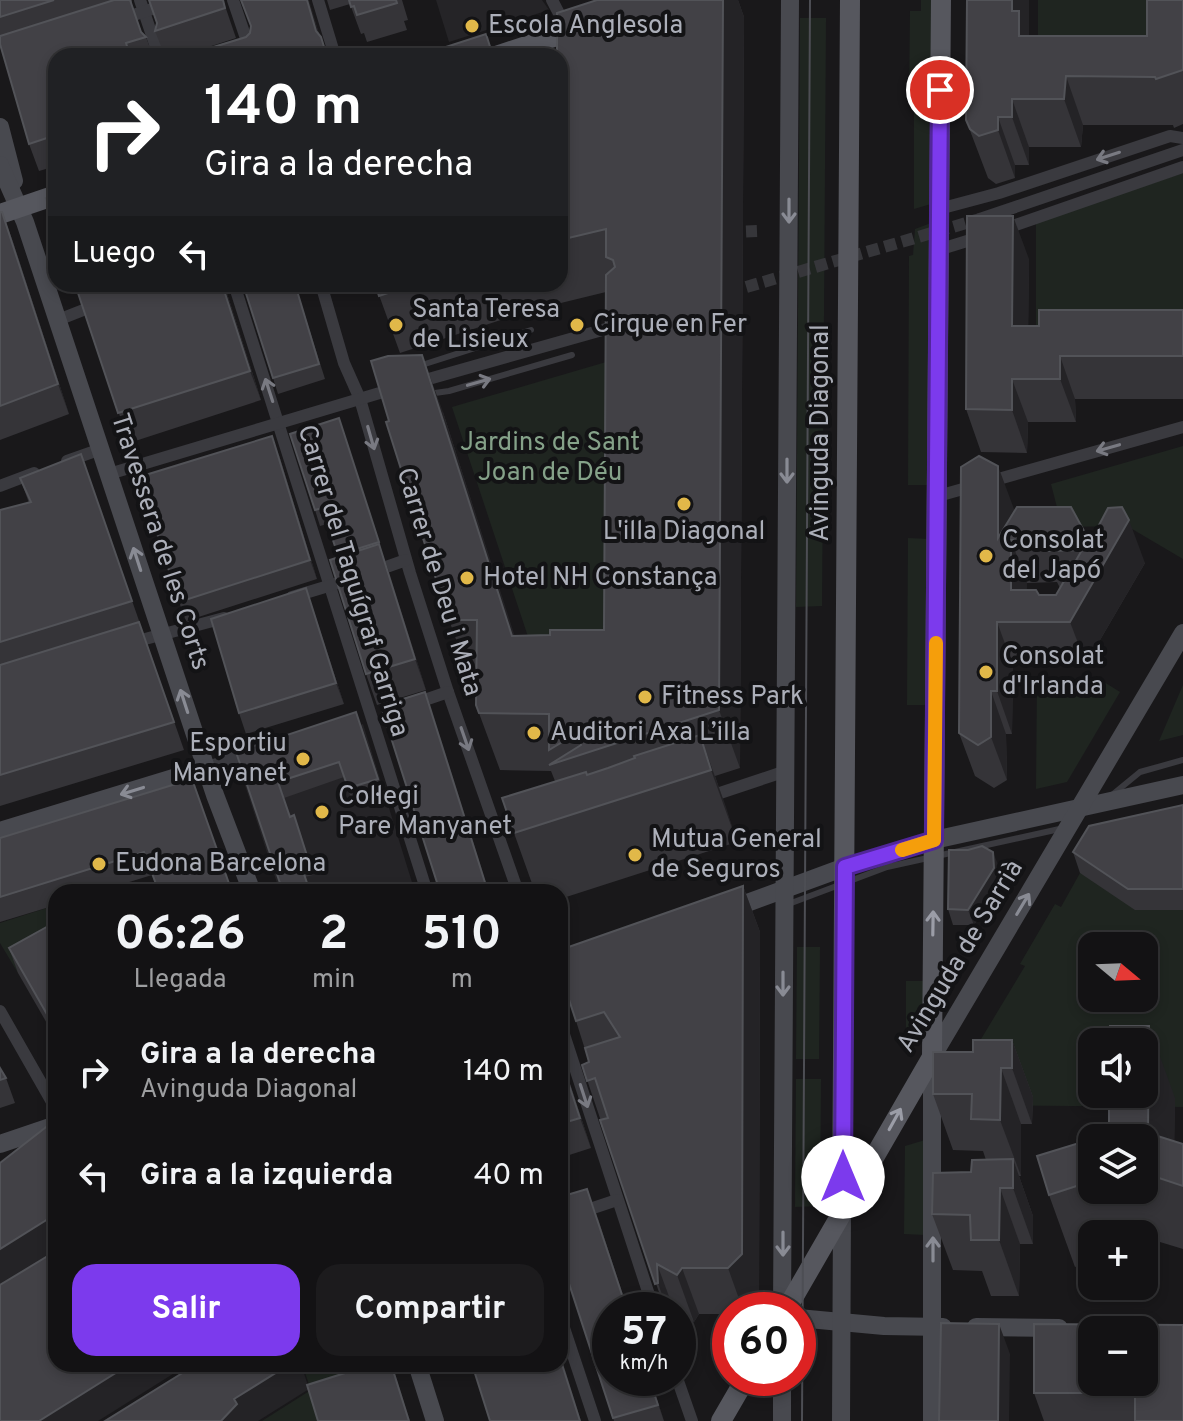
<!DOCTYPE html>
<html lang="es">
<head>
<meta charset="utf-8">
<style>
  body { margin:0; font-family:Overpass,sans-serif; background:#1c1b1d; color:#f1f3f6; height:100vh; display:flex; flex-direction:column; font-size:30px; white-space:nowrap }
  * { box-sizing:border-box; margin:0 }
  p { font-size:26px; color:#9d9ea0 }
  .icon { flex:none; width:44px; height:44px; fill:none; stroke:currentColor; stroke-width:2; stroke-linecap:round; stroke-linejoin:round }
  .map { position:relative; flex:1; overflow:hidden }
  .side { position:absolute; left:48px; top:884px; width:520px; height:488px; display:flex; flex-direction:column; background:#131214; border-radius:24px; box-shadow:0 4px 12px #0003,0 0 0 2px #323234 }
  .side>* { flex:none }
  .top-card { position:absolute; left:48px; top:48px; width:520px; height:244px; border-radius:24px; box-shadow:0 4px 12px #0003,0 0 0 2px #323234; background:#202124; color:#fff; overflow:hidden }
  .needle { width:52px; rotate:109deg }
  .controls { position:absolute; left:1078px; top:932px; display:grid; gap:16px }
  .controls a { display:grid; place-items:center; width:80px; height:80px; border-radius:16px; background:#131214; box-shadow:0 4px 12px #0003,0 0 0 2px #323234; font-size:40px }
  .speed { position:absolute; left:592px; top:1292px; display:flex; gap:16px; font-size:40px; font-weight:700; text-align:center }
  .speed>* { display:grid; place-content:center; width:104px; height:104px; border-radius:50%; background:#131214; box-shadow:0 4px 12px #0003,0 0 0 2px #323234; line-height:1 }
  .speed small { font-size:20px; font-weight:400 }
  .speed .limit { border:12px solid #d22; background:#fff; color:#111 }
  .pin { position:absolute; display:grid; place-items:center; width:68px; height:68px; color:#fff; margin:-34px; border:4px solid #fff; border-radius:50%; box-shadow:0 2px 8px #0007 }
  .me { position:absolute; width:88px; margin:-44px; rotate:0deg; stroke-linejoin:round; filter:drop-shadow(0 0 6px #0008) }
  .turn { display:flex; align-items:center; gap:28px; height:168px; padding:0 24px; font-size:36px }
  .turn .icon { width:104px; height:104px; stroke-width:2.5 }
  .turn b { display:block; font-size:56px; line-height:68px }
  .then { display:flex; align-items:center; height:76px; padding:0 24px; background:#0003; gap:16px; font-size:30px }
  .eta { display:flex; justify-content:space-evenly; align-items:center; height:136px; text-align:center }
  .eta b { font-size:48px; font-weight:700; line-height:56px }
  .cta { display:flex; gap:16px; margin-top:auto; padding:16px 24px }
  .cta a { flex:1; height:92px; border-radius:24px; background:#7c3aed; color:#fff; font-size:32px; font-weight:700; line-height:92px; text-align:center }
  .cta a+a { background:#1c1b1d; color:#f1f3f6 }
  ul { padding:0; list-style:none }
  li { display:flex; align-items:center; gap:24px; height:104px; padding:0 24px }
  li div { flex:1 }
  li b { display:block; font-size:30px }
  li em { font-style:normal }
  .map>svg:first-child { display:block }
  .built { fill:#252427 }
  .green { fill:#1f2520; fill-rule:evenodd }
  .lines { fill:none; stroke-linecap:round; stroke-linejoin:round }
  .street-tunnel { stroke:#36363a; stroke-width:12; stroke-dasharray:12 6; stroke-linecap:butt }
  .lane { stroke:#3a3a3f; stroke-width:6 }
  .street { stroke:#3a3a3f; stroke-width:12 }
  .secondary { stroke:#48494f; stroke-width:18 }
  .primary { stroke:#56575e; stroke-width:20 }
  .tram { stroke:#4d4e54; stroke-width:2 }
  .wall { fill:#353438; fill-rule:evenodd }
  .shaded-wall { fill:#242326 }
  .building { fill:#424146; stroke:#525358; stroke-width:2; fill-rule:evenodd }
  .oneway { stroke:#797a82 }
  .oneway2 { stroke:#898b94 }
  .oneway3 { stroke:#9b9da7 }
  .route-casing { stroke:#51269a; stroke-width:20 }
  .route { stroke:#7c3aed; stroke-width:14 }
  .slow { stroke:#f59e0b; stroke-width:14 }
  .poi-dot { fill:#e1b849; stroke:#131315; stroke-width:3 }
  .labels { text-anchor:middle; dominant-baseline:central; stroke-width:8; stroke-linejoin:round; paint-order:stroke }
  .poi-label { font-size:26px; fill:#acafb9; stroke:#131315; text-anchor:start }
  .street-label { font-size:26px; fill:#acafb9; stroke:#131315 }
  .park-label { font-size:26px; fill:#85a289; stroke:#131315 }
</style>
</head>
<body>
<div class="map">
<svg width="1183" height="1421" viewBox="0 0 1183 1421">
  <rect width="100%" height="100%" fill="#19181a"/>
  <g class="built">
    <polygon points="436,0 542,0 549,10 449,42"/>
    <polygon points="363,724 415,892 280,892 238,764"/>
  </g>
  <g class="green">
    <polygon points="921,0 933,0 931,204 914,209 914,101 909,100 910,11 921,11"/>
    <polygon points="1038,0 1162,0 1161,72 1038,101"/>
    <polygon points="800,18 826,18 822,606 796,607"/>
    <polygon points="1183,173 1183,348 1036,346 1036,222"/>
    <polygon points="931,223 929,485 908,485 909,256 913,255 915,229"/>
    <polygon points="630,355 625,667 543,682 452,407"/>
    <polygon points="1183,446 1183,559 1127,526 1062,527 1051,484"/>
    <polygon points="908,538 929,539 929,705 907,705"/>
    <polygon points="1037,682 1104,682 1120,692 1067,782 1036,789"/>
    <polygon points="1183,685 1183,735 1159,741"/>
    <path d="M1080,873L1183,910V1107L954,1105V1084L1025,966L1020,964L1055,904L1061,907ZM1092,946H1144V998H1092ZM1092,1042H1144V1094H1092Z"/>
    <polygon points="56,905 56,952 18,973 0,943 0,923"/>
    <polygon points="797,947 820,947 819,1059 796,1059"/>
    <polygon points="906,981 927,981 926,1024 909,1052 906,1051"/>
    <polygon points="796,1079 821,1079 820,1206 795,1207"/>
    <polygon points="925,1140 925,1235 904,1234 905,1146"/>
    <polygon points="302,1364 341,1364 353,1403 316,1415 317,1421 262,1421 311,1390"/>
  </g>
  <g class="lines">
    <g class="street-tunnel">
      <polyline points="730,228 733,232 757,231"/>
      <polyline points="729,292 980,219"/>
    </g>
    <g class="lane">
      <polyline points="421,367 425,364 531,330"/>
      <polyline points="428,394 449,391 572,355"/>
      <polyline points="1112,795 1140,772 1183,760"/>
      <polyline points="786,905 887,867 1064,828"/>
    </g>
    <g class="street">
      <polyline points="140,0 159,56"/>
      <polyline points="233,0 252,56"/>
      <polyline points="318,0 335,56"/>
      <polyline points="552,0 565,25"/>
      <polyline points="121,19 180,0"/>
      <polyline points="939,209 999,193 1170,136 1183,138"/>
      <polyline points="980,219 1183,150"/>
      <polyline points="1001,230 1183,167"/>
      <polyline points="938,250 980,237"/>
      <polyline points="234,284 427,892"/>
      <polyline points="321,284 344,363 360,399 410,573 448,692 518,892"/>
      <polyline points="58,320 96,305"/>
      <polyline points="418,382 620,325"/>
      <polyline points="67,461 101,449"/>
      <polyline points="109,474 393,389"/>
      <polyline points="0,486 34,473"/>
      <polyline points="938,496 1183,427"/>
      <polyline points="372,572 406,560"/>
      <polyline points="292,597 335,584"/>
      <polyline points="130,643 224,618"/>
      <polyline points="413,704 448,692"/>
      <polyline points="206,768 250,752"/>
      <polyline points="705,798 786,771"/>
      <polyline points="0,1011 56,1109"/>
      <polyline points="560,1022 654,1310"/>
      <polyline points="560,1219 617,1200"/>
      <polyline points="560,1316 595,1421"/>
      <polyline points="677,1378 692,1421"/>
    </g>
    <g class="secondary">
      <polyline points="0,127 14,181"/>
      <polyline points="0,165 25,222 215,795 252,892"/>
      <polyline points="0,831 206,768"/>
      <polyline points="728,910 845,867 934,840 1183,785"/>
      <polyline points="0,1144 56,1125"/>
      <polyline points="782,1310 790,0"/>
      <polyline points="798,1318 884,1326 943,1327"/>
      <polyline points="976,1327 1059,1328"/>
      <polyline points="417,1364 435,1421"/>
      <polyline points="782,1421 782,1378"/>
      <polyline points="841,1421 842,1211"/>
      <polyline points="932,1421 932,1057 1183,633"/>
    </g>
    <g class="primary">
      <polyline points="496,56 584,27"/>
      <polyline points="0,214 56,195"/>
      <polyline points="842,1207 850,0"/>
      <polyline points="786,1310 932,1057 941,0"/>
      <polyline points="721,1421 746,1378"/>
    </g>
    <polyline class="tram" points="802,1421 810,0"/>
  </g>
  <g class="wall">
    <polygon points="0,0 132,0 132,6 142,33 146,37 153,56 56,56 56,166 39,171 29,144 0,44"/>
    <polygon points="223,0 236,38 181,56 165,56 155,31 157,23"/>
    <polygon points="327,0 402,0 408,20 404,21 407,30 367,42 364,33 361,34 350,4 330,10"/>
    <polygon points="597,0 738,0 744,17 740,768 715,776 737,842 560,899 560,892 535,892 514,833 555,781 551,771 500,770 476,705 477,678 470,678 449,620 443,412 514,636 550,635 604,630 606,292 528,311 400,353 375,284 560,284 560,56"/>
    <polygon points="1183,0 1183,124 1174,128 1173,125 1083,125 1081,147 1029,147 1029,165 1015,165 1015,178 996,184 988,178 966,120 1029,2 1029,36 1147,36"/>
    <polygon points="309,3 319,34 321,37 328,56 184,56 246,37"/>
    <polygon points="0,212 2,212 13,242 69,414 0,440"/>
    <polygon points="1029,259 1028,326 1039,326 1183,310 1183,399 1075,399 1076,422 1028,422 1027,453 981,452 966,409"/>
    <polygon points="75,284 224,284 261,400 129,443"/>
    <polygon points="295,284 325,379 278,394 273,378"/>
    <polygon points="344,433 426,690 377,705 366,674 339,557 327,524 320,526 315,510"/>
    <polygon points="81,454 184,750 0,806 0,510 29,503 20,478"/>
    <polygon points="279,455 317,579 186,621 179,602"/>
    <path d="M1014,509V512L1145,563L1086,664L1013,665L1012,734H1006L1007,780L994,788L975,776L959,733ZM1057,582L1060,588L1056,595H1039L1026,590L1027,583Z"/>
    <polygon points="306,588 344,704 246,734 239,713"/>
    <polygon points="362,728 384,794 353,804 344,777 284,798 290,817 300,831 313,875 305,877 236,752"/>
    <polygon points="192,779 152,875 97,892 56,892 56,905 0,922 0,838"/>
    <polygon points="1183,805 1183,910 1135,910 1080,873 1073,852"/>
    <polygon points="999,867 999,884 974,925 953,925 948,909"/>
    <polygon points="743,886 760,932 759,1301 749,1310 730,1310 730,1314 699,1314 694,1322 678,1312 678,1310 665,1310 582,1065 589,1062 576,1021"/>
    <polygon points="56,931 56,1039 18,973 9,948"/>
    <polygon points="1012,1040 1033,1097 1032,1124 1021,1124 1021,1176 1019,1176 1033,1216 1033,1244 1020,1244 1019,1296 991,1296 982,1271 953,1270 932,1214 971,1172 986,1160 983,1151 953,1150 933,1094 973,1052"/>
    <polygon points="560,1053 591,1148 560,1158"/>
    <polygon points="0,1068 6,1078 15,1103 0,1108"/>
    <polygon points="1175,1098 1174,1142 1183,1144 1183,1249 1160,1242 1152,1242 1144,1245 1144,1234 1092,1234 1092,1261 1075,1267 1049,1195 1092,1139 1092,1190 1144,1190 1144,1138 1109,1134"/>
    <polygon points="56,1134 56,1364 174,1364 176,1372 0,1421"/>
    <polygon points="598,1219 650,1378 664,1421 614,1421 560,1256"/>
    <polygon points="1183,1325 1183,1421 1044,1421 1034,1393"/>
  </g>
  <g class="shaded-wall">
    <polygon points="307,0 309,0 324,50 316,31"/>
    <polygon points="723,0 738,0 744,17 740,768 719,710"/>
    <polygon points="1012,0 1029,0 1029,39 1019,36 1012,11"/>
    <polygon points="1066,76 1083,125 1081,147 1064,99"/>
    <polygon points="1012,99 1029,147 1029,165 1012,117"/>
    <polygon points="998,117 1015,165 1015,178 998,130"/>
    <polygon points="2,212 13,242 69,414 58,384"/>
    <polygon points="1013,216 1029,259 1028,369 1012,326"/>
    <polygon points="222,284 224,284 261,400 250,371"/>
    <polygon points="422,355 443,412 533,693 512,636"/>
    <polygon points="1060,356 1075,399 1076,422 1060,379"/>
    <polygon points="1012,379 1028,422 1027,453 1012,410"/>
    <polygon points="272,436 279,455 317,579 310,560"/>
    <polygon points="998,466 1014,509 1014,540 1011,540 1027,583 1026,622 1011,590 998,538"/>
    <polygon points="1129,520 1145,563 1086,664 1070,622"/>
    <polygon points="379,544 390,575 426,690 415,659"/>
    <polygon points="306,588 313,608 344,704 336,683"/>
    <polygon points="997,622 1013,665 1012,734 997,691"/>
    <polygon points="991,691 1006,734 1007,780 991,737"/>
    <polygon points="425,692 431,707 489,892 488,892"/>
    <polygon points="700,735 726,807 737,842 711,770"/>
    <polygon points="294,815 300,831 313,875 308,859"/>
    <polygon points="993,852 999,867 999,884 974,925 968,910"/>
    <polygon points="743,886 760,932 759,1301 749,1310 743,1310 728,1268"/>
    <polygon points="1149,1026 1175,1098 1174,1183 1148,1133"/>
    <polygon points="1012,1040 1033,1097 1032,1124 1012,1068"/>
    <polygon points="560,1053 591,1148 580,1118 560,1057"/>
    <polygon points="1001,1068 1021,1124 1021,1176 1000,1120"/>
    <polygon points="1013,1159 1033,1216 1033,1244 1013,1188"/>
    <polygon points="1000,1188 1020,1244 1019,1296 999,1240"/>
    <polygon points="587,1189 598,1219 628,1310 627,1310"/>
    <polygon points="56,1214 56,1251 0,1286 0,1249"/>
    <polygon points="657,1264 674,1310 667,1310 658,1283"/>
    <polygon points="682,1268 699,1314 694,1322 677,1275"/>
    <polygon points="999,1324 1010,1354 1009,1421 998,1421"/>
    <polygon points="560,1353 581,1421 580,1421 560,1358"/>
    <polygon points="130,1364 174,1364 176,1372 98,1421 39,1421"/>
    <polygon points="290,1364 301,1364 309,1389 258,1421 221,1421 234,1399"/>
    <polygon points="391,1364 392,1364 410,1421 409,1421"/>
    <polygon points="649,1378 650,1378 664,1421"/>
  </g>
  <g class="building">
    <polygon points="0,0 54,0 0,17"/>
    <polygon points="114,0 130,0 141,32 146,37 126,43 130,56 56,56 56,135 29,144 0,44 0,36"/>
    <polygon points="149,0 223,0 225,8 155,31 157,23"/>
    <polygon points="241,0 307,0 316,31 321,37 325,50 306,56 184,56 246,37 250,33 251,26"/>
    <polygon points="349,0 396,0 397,3 357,15 354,6 351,7"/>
    <polygon points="597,0 723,0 719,710 549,765 581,745 581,736 574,735 549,750 549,714 479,713 476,705 477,620 449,620 386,422 389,421 371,361 388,356 422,355 512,636 550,635 550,630 604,630 606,275 615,267 613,260 606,257 606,229 560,240 560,56 557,56 557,13"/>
    <polygon points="967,0 1012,0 1012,11 1019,11 1019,36 1147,36 1147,0 1183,0 1183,70 1156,79 1155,77 1066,76 1064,99 1012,99 1012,117 998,117 998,130 979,136 970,129 966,120"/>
    <polygon points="486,34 493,56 418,56"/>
    <polygon points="56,194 56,228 46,198"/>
    <polygon points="0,212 2,212 58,384 0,406"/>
    <polygon points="967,216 1013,216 1012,326 1039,326 1039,310 1183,310 1183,356 1060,356 1060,379 1012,379 1012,410 966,409"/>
    <polygon points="95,284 222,284 250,371 118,413 77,290"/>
    <polygon points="243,284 295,284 319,364 273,378"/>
    <polygon points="375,284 415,284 379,296"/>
    <polygon points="339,418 379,542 338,555 322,508 315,510 290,434"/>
    <polygon points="272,436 310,560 179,602 139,477"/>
    <polygon points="81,454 132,601 0,642 0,510 31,502 20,478"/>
    <path d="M979,456L998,466V538L1017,507H1071L1090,542L1108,508L1122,507L1129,520L1070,622H997V691H991V737L978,745L959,733L961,467ZM1041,539L1048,551L1082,550L1056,595H1039L1036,590H1011V540Z"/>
    <polygon points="379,544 415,659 366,674 330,560"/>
    <polygon points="306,588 336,683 239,713 211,619"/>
    <polygon points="139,622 174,722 0,775 0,665"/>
    <polygon points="425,692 488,892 440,892 381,706"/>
    <polygon points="356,712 378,779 348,788 339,762 278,782 290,817 294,815 308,859 300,862 310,892 283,892 236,752"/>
    <polygon points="700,735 711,770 514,833 502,798 586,772 587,775 608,768 635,758 634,756"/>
    <polygon points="192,779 232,892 159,892 144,852 0,897 0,838"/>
    <polygon points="1183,805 1183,889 1128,889 1073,852 1089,826"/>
    <polygon points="982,846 993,852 994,868 968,910 948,909 949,850 968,850"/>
    <polygon points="743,886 742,1254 728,1268 682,1268 677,1275 657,1264 658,1283 655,1284 600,1120 608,1118 595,1078 587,1081 582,1065 589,1062 585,1048 620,1037 604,1012 576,1021 560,972 560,950"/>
    <polygon points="52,924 56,931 56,1030 9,948"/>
    <polygon points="1110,1026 1149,1026 1148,1133 1183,1144 1183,1186 1144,1173 1144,1138 1095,1138 1109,1134 1109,1094 1144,1094 1144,1042 1110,1042"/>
    <polygon points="973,1040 1012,1040 1012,1068 1001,1068 1000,1120 971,1119 972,1094 933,1094 933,1052 973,1052"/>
    <polygon points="560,1057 580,1118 560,1124"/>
    <polygon points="0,1068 6,1078 0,1080"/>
    <polygon points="50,1124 56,1134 56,1175 48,1174 56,1187 56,1214 0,1249 0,1163"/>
    <polygon points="1092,1139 1092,1181 1049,1195 1037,1156"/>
    <polygon points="1013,1159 1013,1188 1000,1188 999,1240 971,1240 970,1215 932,1214 933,1173 971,1172 972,1160"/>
    <polygon points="587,1189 627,1310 610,1310 610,1378 649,1378 658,1405 613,1418 560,1256 560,1197"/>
    <polygon points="56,1251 56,1364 130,1364 39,1421 0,1421 0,1285"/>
    <polygon points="941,1323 999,1324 998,1421 939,1421"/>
    <path d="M1034,1324L1183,1325V1421H1135V1393H1034ZM1092,1330H1144V1382H1092Z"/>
    <polygon points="560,1358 580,1421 490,1421 472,1364 560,1364"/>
    <polygon points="197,1364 290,1364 234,1399 237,1404 221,1421 105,1421"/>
    <polygon points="342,1364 391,1364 409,1421 318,1421 307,1385 345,1373"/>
  </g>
  <defs><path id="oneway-shaft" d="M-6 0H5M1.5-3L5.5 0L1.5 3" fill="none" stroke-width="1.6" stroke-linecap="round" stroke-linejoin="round" transform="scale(2)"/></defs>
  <g class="oneway">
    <use href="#oneway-shaft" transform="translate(1108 156) rotate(162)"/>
    <use href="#oneway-shaft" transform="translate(479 382) rotate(-16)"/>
    <use href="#oneway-shaft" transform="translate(269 390) rotate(-108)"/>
    <use href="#oneway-shaft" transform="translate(371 438) rotate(74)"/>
    <use href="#oneway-shaft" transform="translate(1108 448) rotate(164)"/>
    <use href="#oneway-shaft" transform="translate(465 739) rotate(71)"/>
    <use href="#oneway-shaft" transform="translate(584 1096) rotate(72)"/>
  </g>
  <g class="oneway2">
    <use href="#oneway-shaft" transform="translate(789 211) rotate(90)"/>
    <use href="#oneway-shaft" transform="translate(787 471) rotate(90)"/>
    <use href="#oneway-shaft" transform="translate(137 559) rotate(-108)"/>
    <use href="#oneway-shaft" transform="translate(184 701) rotate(-108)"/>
    <use href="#oneway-shaft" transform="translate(132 791) rotate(163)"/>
    <use href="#oneway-shaft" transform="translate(1023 904) rotate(-59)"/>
    <use href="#oneway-shaft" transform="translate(783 984) rotate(90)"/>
    <use href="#oneway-shaft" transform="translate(783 1244) rotate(90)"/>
    <use href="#oneway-shaft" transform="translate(933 1249) rotate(-90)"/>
  </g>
  <g class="oneway3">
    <use href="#oneway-shaft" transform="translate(933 923) rotate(-89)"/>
    <use href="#oneway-shaft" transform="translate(895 1119) rotate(-61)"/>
  </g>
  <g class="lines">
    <g class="route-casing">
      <polyline id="route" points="843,1177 845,867 934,840 940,90"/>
    </g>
    <use href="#route" class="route"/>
    <polyline class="slow" points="902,850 934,840 936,643"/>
  </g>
  <g class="poi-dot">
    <circle cx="472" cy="26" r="8"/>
    <circle cx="396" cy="325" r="8"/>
    <circle cx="577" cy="325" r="8"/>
    <circle cx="684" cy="504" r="8"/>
    <circle cx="986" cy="556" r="8"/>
    <circle cx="467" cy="578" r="8"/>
    <circle cx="986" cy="672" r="8"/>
    <circle cx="645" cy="697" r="8"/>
    <circle cx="534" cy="733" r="8"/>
    <circle cx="303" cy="759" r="8"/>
    <circle cx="322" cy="812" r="8"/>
    <circle cx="635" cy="855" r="8"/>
    <circle cx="99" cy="864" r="8"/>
  </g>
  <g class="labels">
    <g class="poi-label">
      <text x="488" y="26">Escola Anglesola</text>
      <text x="412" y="310">Santa Teresa<tspan x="412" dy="30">de Lisieux</tspan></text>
      <text x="593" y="325">Cirque en Fer</text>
      <text x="684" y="532" text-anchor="middle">L'illa Diagonal</text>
      <text x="1002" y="541">Consolat<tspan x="1002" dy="30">del Japó</tspan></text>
      <text x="483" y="578">Hotel NH Constança</text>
      <text x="1002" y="657">Consolat<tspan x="1002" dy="30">d'Irlanda</tspan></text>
      <text x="661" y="697">Fitness Park</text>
      <text x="550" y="733">Auditori Axa L’illa</text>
      <text x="287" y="744" text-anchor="end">Esportiu<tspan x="287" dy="30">Manyanet</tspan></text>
      <text x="338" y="797">Col·legi<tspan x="338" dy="30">Pare Manyanet</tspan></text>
      <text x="651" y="840">Mutua General<tspan x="651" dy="30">de Seguros</tspan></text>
      <text x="115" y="864">Eudona Barcelona</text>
    </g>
    <g class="street-label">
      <text transform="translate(821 433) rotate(-90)">Avinguda Diagonal</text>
      <text transform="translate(159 542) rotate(72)">Travessera de les Corts</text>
      <text transform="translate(352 581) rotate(73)">Carrer del Taquígraf Garriga</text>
      <text transform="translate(438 582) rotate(73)">Carrer de Deu i Mata</text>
      <text transform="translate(961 957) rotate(-59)">Avinguda de Sarrià</text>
    </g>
    <g class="park-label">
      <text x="550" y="443">Jardins de Sant<tspan x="550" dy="30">Joan de Déu</tspan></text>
    </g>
  </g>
</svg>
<div class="controls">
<a><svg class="needle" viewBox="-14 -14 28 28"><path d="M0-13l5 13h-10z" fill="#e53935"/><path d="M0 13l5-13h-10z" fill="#9d9ea0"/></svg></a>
<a><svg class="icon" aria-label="sound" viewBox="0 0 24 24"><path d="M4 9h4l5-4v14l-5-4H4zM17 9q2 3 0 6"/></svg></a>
<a><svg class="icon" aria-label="layers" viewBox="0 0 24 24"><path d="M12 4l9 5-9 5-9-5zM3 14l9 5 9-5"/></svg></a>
<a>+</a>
<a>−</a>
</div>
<div class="speed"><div>57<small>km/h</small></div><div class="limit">60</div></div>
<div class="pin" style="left:940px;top:90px;background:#d93025"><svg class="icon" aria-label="arrive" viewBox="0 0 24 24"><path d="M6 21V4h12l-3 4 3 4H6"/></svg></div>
<svg class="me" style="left:843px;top:1177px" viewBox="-20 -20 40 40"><circle r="19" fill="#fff"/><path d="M0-13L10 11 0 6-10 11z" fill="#7c3aed"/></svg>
<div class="top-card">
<div class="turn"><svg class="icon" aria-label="right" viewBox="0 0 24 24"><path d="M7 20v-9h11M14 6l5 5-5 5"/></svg><div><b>140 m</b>Gira a la derecha</div></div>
<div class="then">Luego<svg class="icon" aria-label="left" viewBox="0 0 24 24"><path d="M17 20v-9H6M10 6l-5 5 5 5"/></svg></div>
</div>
<section class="side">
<div class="eta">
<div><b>06:26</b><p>Llegada</p></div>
<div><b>2</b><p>min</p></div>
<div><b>510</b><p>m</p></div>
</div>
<ul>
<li><svg class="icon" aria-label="right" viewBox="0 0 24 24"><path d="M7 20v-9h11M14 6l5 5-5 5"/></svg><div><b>Gira a la derecha</b><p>Avinguda Diagonal</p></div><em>140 m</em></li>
<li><svg class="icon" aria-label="left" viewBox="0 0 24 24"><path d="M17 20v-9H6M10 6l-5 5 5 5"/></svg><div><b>Gira a la izquierda</b></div><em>40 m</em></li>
</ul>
<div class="cta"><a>Salir</a><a>Compartir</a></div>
</section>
</div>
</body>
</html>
